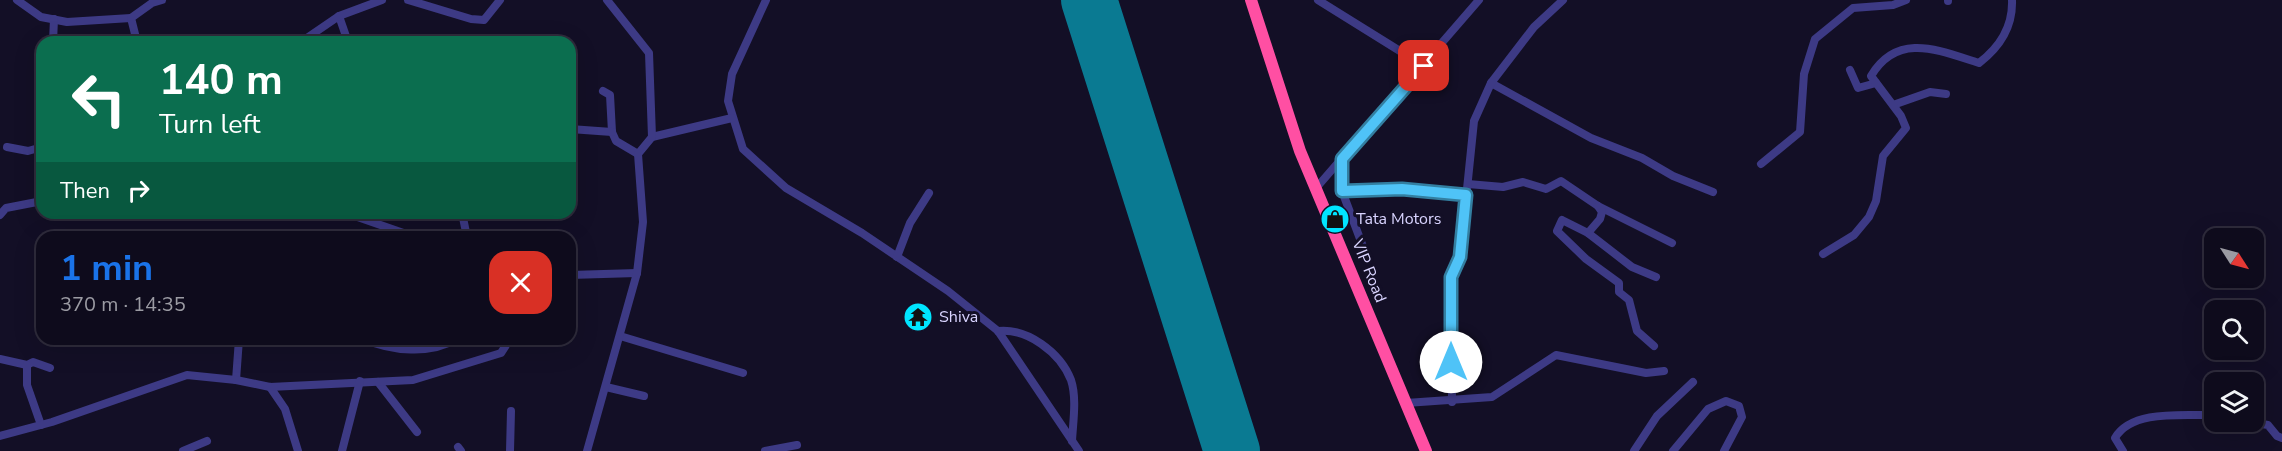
<!DOCTYPE html>
<html lang="en">
<head>
<meta charset="utf-8">
<style>
  body { margin:0; font-family:"Nunito Sans",sans-serif; background:#1c1929; color:#f1f3f6; height:100vh; display:flex; flex-direction:column; font-size:22px; white-space:nowrap }
  * { box-sizing:border-box; margin:0 }
  p { font-size:20px; color:#9b9ba3 }
  .icon { flex:none; width:33px; height:33px; fill:none; stroke:currentColor; stroke-width:2; stroke-linecap:round; stroke-linejoin:round }
  .map { position:relative; flex:1; overflow:hidden }
  .side { position:absolute; left:36px; top:231px; width:540px; height:114px; display:flex; flex-direction:column; background:#0e0b1c; border-radius:18px; box-shadow:0 6px 24px #0002,0 0 0 2px #2e2b3b }
  .side>* { flex:none }
  .banner { position:absolute; left:36px; top:36px; width:540px; height:183px; border-radius:18px; box-shadow:0 6px 24px #0002,0 0 0 2px #2e2b3b; background:#0b6e4f; color:#fff; overflow:hidden }
  .needle { width:39px; rotate:126deg }
  .controls { position:absolute; left:2204px; top:228px; display:grid; gap:12px }
  .controls a { display:grid; place-items:center; width:60px; height:60px; border-radius:12px; background:#0e0b1c; box-shadow:0 6px 24px #0002,0 0 0 2px #2e2b3b; font-size:30px }
  .pin { position:absolute; display:grid; place-items:center; width:51px; height:51px; color:#fff; margin:-26px; border-radius:12px; box-shadow:0 3px 9px #0006 }
  .me { position:absolute; width:66px; margin:-33px; rotate:0deg; stroke-linejoin:round; filter:drop-shadow(0 0 4px #0008) }
  .turn { display:flex; align-items:center; gap:21px; height:126px; padding:0 24px; font-size:27px }
  .turn .icon { width:78px; height:78px; stroke-width:2.5 }
  .turn b { display:block; font-size:42px; line-height:51px }
  .then { display:flex; align-items:center; height:57px; padding:0 24px; background:#0003; gap:12px; font-size:22px }
  .round { display:grid; place-items:center; flex:none; width:63px; height:63px; border-radius:18px; background:#1c1929 }
  .headline { display:flex; align-items:center; justify-content:space-between; height:102px; padding:0 24px }
  h1 { font-size:36px; font-weight:700; line-height:45px; color:#1a73e8 }
  .map>svg:first-child { display:block }
  .lines { fill:none; stroke-linecap:round; stroke-linejoin:round }
  .runway { stroke:#0a7a92; stroke-width:56 }
  .minor { stroke:#3d3a85; stroke-width:8 }
  .highway { stroke:#ff4fa3; stroke-width:12 }
  .route-casing { stroke:#337fa1; stroke-width:15 }
  .route { stroke:#4fc3f7; stroke-width:10 }
  .labels { text-anchor:middle; dominant-baseline:central; stroke-width:6; stroke-linejoin:round; paint-order:stroke }
  .poi-label { font-size:16px; fill:#d9d4ff; stroke:#130f26; text-anchor:start }
  .street-label { font-size:16px; fill:#d9d4ff; stroke:#130f26 }
</style>
</head>
<body>
<div class="map">
<svg width="2282" height="451" viewBox="0 0 2282 451">
  <rect width="100%" height="100%" fill="#130f26"/>
  <g class="lines">
    <polyline class="runway" points="1089,0 1232,451"/>
    <g class="minor">
      <polyline points="17,0 41,17 67,22 131,18"/>
      <polyline points="408,0 471,19 484,20 500,0"/>
      <polyline points="766,0 732,74 728,101 743,149 786,188 862,233 948,291 998,331 1079,451"/>
      <polyline points="1318,0 1424,66"/>
      <polyline points="1948,1 1948,0"/>
      <polyline points="339,16 348,42"/>
      <polyline points="53,42 54,19"/>
      <polyline points="137,42 131,18 152,3 162,0"/>
      <polyline points="301,42 339,16 382,0"/>
      <polyline points="1850,70 1858,88 1876,83"/>
      <polyline points="1491,83 1591,138 1642,158 1673,176 1713,192"/>
      <polyline points="603,91 610,95 612,132 616,141 638,154"/>
      <polyline points="1893,105 1930,92 1946,94"/>
      <polyline points="570,129 612,132"/>
      <polyline points="652,137 732,118"/>
      <polyline points="7,147 28,151 42,147"/>
      <polyline points="1342,159 1342,191 1365,252"/>
      <polyline points="1761,164 1800,132 1804,74 1815,39 1853,8 1893,5 1906,0"/>
      <polyline points="1468,184 1503,187 1523,182 1546,189 1561,181 1598,206 1672,243"/>
      <polyline points="1317,187 1479,0"/>
      <polyline points="1342,191 1402,190 1466,195"/>
      <polyline points="346,213 415,237"/>
      <polyline points="462,213 467,237"/>
      <polyline points="0,215 6,208 42,201"/>
      <polyline points="1588,233 1600,219 1602,212 1598,206"/>
      <path d="M1823,254L1854,235L1869,217L1876,201L1883,156L1906,128L1901,116L1871,76C1898,31 1940,51 1979,63C2000,47 2013,27 2012,0"/>
      <polyline points="897,257 910,223 929,193"/>
      <polyline points="570,275 637,273"/>
      <polyline points="570,302 570,327"/>
      <path d="M998,331C1027,328 1060,352 1071,380C1077,398 1073,422 1072,441"/>
      <polyline points="620,336 743,373"/>
      <path d="M364,339C391,351 431,355 456,339"/>
      <polyline points="1654,346 1637,331 1629,300 1619,292 1619,283 1586,259 1557,231 1562,220 1588,233 1632,267 1656,277"/>
      <polyline points="0,359 27,365 33,362 50,368"/>
      <polyline points="27,365 27,385 41,425"/>
      <polyline points="236,380 239,339"/>
      <polyline points="378,382 417,432"/>
      <polyline points="270,387 285,409 298,451"/>
      <polyline points="606,387 644,396"/>
      <polyline points="1452,402 1451,277 1460,257 1474,121 1491,83 1534,27 1563,0"/>
      <polyline points="1406,403 1492,397 1556,355 1646,373 1664,371"/>
      <polyline points="2250,422 2268,425 2277,436 2282,438"/>
      <polyline points="0,436 52,422 187,375 236,380 270,387 413,380 501,353 510,339"/>
      <polyline points="458,447 461,451"/>
      <polyline points="183,451 207,441"/>
      <polyline points="342,451 360,381"/>
      <polyline points="510,451 511,411"/>
      <polyline points="587,451 637,273 643,222 638,154 652,137 649,53 607,0"/>
      <polyline points="765,451 797,445"/>
      <polyline points="1634,451 1657,416 1693,382"/>
      <polyline points="1673,451 1708,409 1726,401 1739,406 1742,417 1724,451"/>
      <path d="M2123,451L2115,438C2132,409 2184,416 2214,415"/>
    </g>
    <polyline class="highway" points="1251,0 1300,151 1426,451"/>
  </g>
  <g class="lines">
    <g class="route-casing">
      <polyline id="route" points="1424,66 1342,159 1342,191 1402,189 1466,195 1460,257 1451,277 1451,362"/>
    </g>
    <use href="#route" class="route"/>
  </g>
  <defs>
    <g id="shop-disc" transform="scale(1.5)"><circle r="9.5" fill="#00e5ff" stroke="#130f26"/><path d="M-5-2.5h2.3a2.7 3.5 0 0 1 5.4 0H5L5.5 6h-11ZM-1.5-2.5h3a1.5 2.3 0 0 0-3 0Z" fill="#111"/></g>
    <g id="temple-disc" transform="scale(1.5)"><circle r="9.5" fill="#00e5ff" stroke="#130f26"/><path d="M0-6L5-2H3V0L6.5 2.5H4V6H1.5V3h-3V6H-4V2.5H-6.5L-3 0V-2H-5Z" fill="#111"/></g>
  </defs>
  <g fill-rule="evenodd">
    <use href="#shop-disc" x="1335" y="219"/>
    <use href="#temple-disc" x="918" y="317"/>
  </g>
  <g class="labels">
    <g class="poi-label">
      <text x="1356" y="219">Tata Motors</text>
      <text x="939" y="317">Shiva</text>
    </g>
    <g class="street-label">
      <text transform="translate(1369 271) rotate(68)">VIP Road</text>
    </g>
  </g>
</svg>
<div class="controls">
<a><svg class="needle" viewBox="-14 -14 28 28"><path d="M0-13l5 13h-10z" fill="#e53935"/><path d="M0 13l5-13h-10z" fill="#9b9ba3"/></svg></a>
<a><svg class="icon" aria-label="search" viewBox="0 0 24 24"><circle cx="10" cy="10" r="6"/><path d="M15 15l6 6"/></svg></a>
<a><svg class="icon" aria-label="layers" viewBox="0 0 24 24"><path d="M12 4l9 5-9 5-9-5zM3 14l9 5 9-5"/></svg></a>
</div>
<div class="pin" style="left:1424px;top:66px;background:#d93025"><svg class="icon" aria-label="arrive" viewBox="0 0 24 24"><path d="M6 21V4h12l-3 4 3 4H6"/></svg></div>
<svg class="me" style="left:1451px;top:362px" viewBox="-20 -20 40 40"><circle r="19" fill="#fff"/><path d="M0-13L10 11 0 6-10 11z" fill="#4fc3f7"/></svg>
<div class="banner">
<div class="turn"><svg class="icon" aria-label="left" viewBox="0 0 24 24"><path d="M17 20v-9H6M10 6l-5 5 5 5"/></svg><div><b>140 m</b>Turn left</div></div>
<div class="then">Then<svg class="icon" aria-label="right" viewBox="0 0 24 24"><path d="M7 20v-9h11M14 6l5 5-5 5"/></svg></div>
</div>
<section class="side">
<div class="headline"><div><h1>1 min</h1><p>370 m · 14:35</p></div><a class="round" style="background:#d93025;color:#fff"><svg class="icon" aria-label="close" viewBox="0 0 24 24"><path d="M6 6l12 12M18 6L6 18"/></svg></a></div>
</section>
</div>
</body>
</html>
